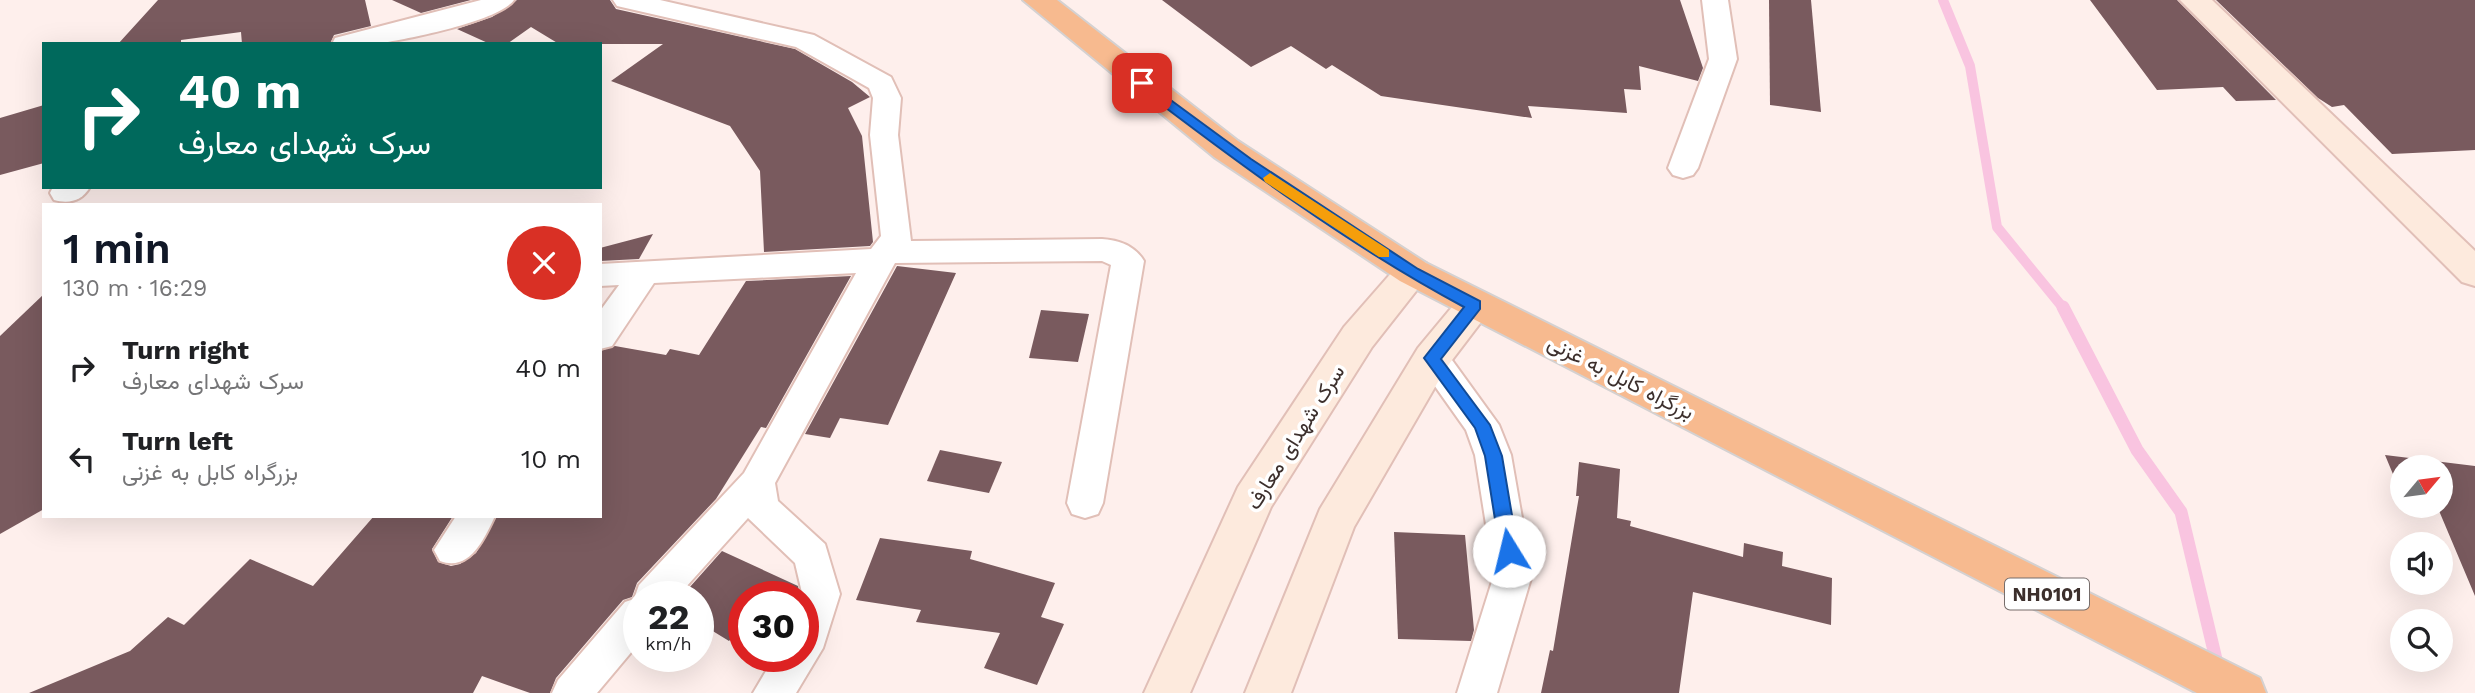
<!DOCTYPE html>
<html lang="en">
<head>
<meta charset="utf-8">
<style>
  body { margin:0; font-family:"Work Sans",Vazirmatn,sans-serif; background:#f2f2f2; color:#202124; height:100vh; display:flex; flex-direction:column; font-size:26px; white-space:nowrap }
  * { box-sizing:border-box; margin:0 }
  p { font-size:23px; color:#757577 }
  .icon { flex:none; width:38px; height:38px; fill:none; stroke:currentColor; stroke-width:2; stroke-linecap:round; stroke-linejoin:round }
  .map { position:relative; flex:1; overflow:hidden }
  .sheet { position:absolute; left:42px; top:203px; width:560px; height:315px; display:flex; flex-direction:column; background:#fff; border-radius:0px; box-shadow:0 7px 28px #0002 }
  .sheet>* { flex:none }
  .top-card { position:absolute; left:42px; top:42px; width:560px; height:147px; border-radius:0px; box-shadow:0 7px 28px #0002; background:#00695c; color:#fff; overflow:hidden }
  .needle { width:46px; rotate:61deg }
  .fabs { position:absolute; left:2390px; top:455px; display:grid; gap:14px }
  .fabs a { display:grid; place-items:center; width:63px; height:63px; border-radius:50%; background:#fff; box-shadow:0 7px 28px #0002; font-size:35px }
  .speed { position:absolute; left:623px; top:581px; display:flex; gap:14px; font-size:35px; font-weight:700; text-align:center }
  .speed>* { display:grid; place-content:center; width:91px; height:91px; border-radius:50%; background:#fff; box-shadow:0 7px 28px #0002; line-height:1 }
  .speed small { font-size:18px; font-weight:400 }
  .speed .limit { border:10px solid #d22; background:#fff; color:#111 }
  .pin { position:absolute; display:grid; place-items:center; width:60px; height:60px; color:#fff; margin:-30px; border-radius:14px; box-shadow:0 4px 10px #0006 }
  .me { position:absolute; width:77px; margin:-38px; rotate:351deg; stroke-linejoin:round; filter:drop-shadow(0 0 5px #0008) }
  .turn { display:flex; align-items:center; gap:24px; height:147px; padding:0 21px; font-size:32px }
  .turn .icon { width:91px; height:91px; stroke-width:2.5 }
  .turn b { display:block; font-size:49px; line-height:60px }
  .round { display:grid; place-items:center; flex:none; width:74px; height:74px; border-radius:37px; background:#f2f2f2 }
  .headline { display:flex; align-items:center; justify-content:space-between; height:119px; padding:0 21px }
  h1 { font-size:42px; font-weight:600; line-height:52px; color:#111827 }
  ul { padding:0; list-style:none }
  li { display:flex; align-items:center; gap:21px; height:91px; padding:0 21px }
  li div { flex:1 }
  li b { display:block; font-size:26px }
  li em { font-style:normal }
  .map>svg:first-child { display:block }
  .lines { fill:none; stroke-linecap:round; stroke-linejoin:round }
  .stream-far1 { stroke:#f9c4e0; stroke-width:10 }
  .stream { stroke:#f9c4e0; stroke-width:13 }
  .building { fill:#795a5e }
  .street-casing { stroke:#e1bfb7; stroke-width:4 }
  .secondary-casing { stroke:#e1bfb7; stroke-width:4 }
  .highway-casing { stroke:#d4d1d1; stroke-width:4 }
  .street { fill:#fff; fill-rule:evenodd }
  .secondary { fill:#fdeadd; fill-rule:evenodd }
  .highway { fill:#f7ba8f; fill-rule:evenodd }
  .route { fill:#1a73e8; stroke:#114b97; stroke-width:2 }
  .slow { fill:#f59e0b }
  .labels { text-anchor:middle; dominant-baseline:central; stroke-width:7; stroke-linejoin:round; paint-order:stroke }
  .shield { fill:#fff; stroke:#766d6b; stroke-width:2 }
  .shield-label { font-size:19px; font-weight:bold; fill:#3c2f2c }
  .street-label { font-size:21px; fill:#3c2f2c; stroke:#fff }
</style>
</head>
<body>
<div class="map">
<svg width="2475" height="693" viewBox="0 0 2475 693">
  <rect width="100%" height="100%" fill="#feefec"/>
  <g class="lines">
    <polyline class="stream-far1" points="1943,0 1970,66 1997,227 2064,309"/>
    <polyline class="stream" points="2063,307 2137,450 2181,512 2224,693"/>
  </g>
  <g class="building">
    <polygon points="158,0 365,0 371,26 334,35 330,44 242,44 241,32 181,40 181,44 118,44"/>
    <polygon points="392,0 471,0 421,13"/>
    <polygon points="517,0 610,0 616,9 795,49 852,82 870,97 848,108 862,136 873,242 870,246 764,252 760,171 730,126 611,81 663,44 559,44 531,27 507,44 490,44 457,29 492,17"/>
    <polygon points="1162,0 1680,0 1703,68 1698,81 1639,66 1641,90 1624,89 1627,113 1528,106 1532,118 1381,96 1332,65 1326,69 1291,46 1251,67"/>
    <polygon points="1769,0 1811,0 1821,112 1770,105"/>
    <polygon points="2090,0 2177,0 2276,100 2236,101 2223,87 2157,90"/>
    <polygon points="2216,0 2475,0 2475,150 2392,154 2344,105 2332,107 2318,98"/>
    <polygon points="44,105 44,163 0,175 0,118"/>
    <polygon points="653,234 639,259 600,261 600,248"/>
    <polygon points="897,266 956,273 888,425 840,418 830,438 805,434"/>
    <polygon points="851,276 766,428 761,427 716,499 637,583 632,597 623,600 556,678 550,693 530,693 482,676 473,693 29,693 130,651 168,617 184,625 250,559 313,586 374,516 453,516 432,549 438,562 451,566 460,564 476,553 497,516 600,516 600,351 615,346 666,355 670,349 699,355 746,281"/>
    <polygon points="44,294 44,509 0,534 0,336"/>
    <polygon points="1041,310 1089,314 1078,362 1029,358"/>
    <polygon points="940,450 1002,462 989,493 927,481"/>
    <polygon points="2385,455 2475,466 2475,596 2437,506 2441,506 2441,467 2403,467 2400,491"/>
    <polygon points="1579,462 1620,469 1617,518 1631,521 1630,526 1743,557 1744,543 1783,552 1782,566 1832,578 1831,625 1693,592 1679,693 1541,693 1550,650 1553,651 1579,496 1576,496"/>
    <polygon points="1394,532 1465,535 1474,630 1471,641 1398,639"/>
    <polygon points="880,538 972,551 970,559 1055,583 1041,617 1064,624 1037,685 984,668 1000,633 916,622 921,610 856,600"/>
    <polygon points="722,551 798,586 800,597 744,597 744,624 729,641 698,622 698,597 681,597"/>
  </g>
  <g class="lines">
    <g class="street-casing">
      <g id="street">
        <path d="M481,0H514C499,21 408,39 381,43C365,46 348,44 332,44L335,38Z"/>
        <path d="M613,0H660L814,35L891,77L901,98L898,135L911,241L1102,239C1119,240 1135,246 1144,261L1103,503L1098,514L1085,518L1072,514L1067,503L1111,265L1102,261L895,263L775,483L778,501L825,544L840,594L823,648L796,693H753L775,656H803V597L795,563L748,518L677,597H639V643L597,693H552L558,680L625,602L634,599L639,585L744,473L856,273L654,283L612,346L600,349V311L619,285L600,286V264L871,249L881,236L870,135L873,98L869,88L796,47L617,6Z"/>
        <polygon points="1702,0 1728,0 1737,59 1698,168 1693,175 1683,178 1673,175 1668,168 1709,59"/>
        <path d="M53,187H90C82,201 69,204 54,200L50,193Z"/>
        <polygon points="1432,345 1444,349 1499,425 1511,455 1532,575 1497,693 1457,693 1494,575 1475,455 1466,430 1415,358 1420,349"/>
        <path d="M456,516H495C484,540 469,572 440,561L434,550Z"/>
      </g>
    </g>
    <g class="secondary-casing">
      <g id="secondary">
        <polygon points="2180,0 2212,0 2475,251 2475,286 2462,282"/>
        <polygon points="1413,259 1426,263 1431,272 1372,347 1271,507 1190,693 1144,693 1238,487 1344,327 1400,263"/>
        <polygon points="1475,291 1488,295 1494,305 1446,368 1354,527 1291,693 1245,693 1320,509 1418,348 1462,295"/>
      </g>
    </g>
    <g class="highway-casing">
      <polygon id="highway" points="1023,0 1057,0 1238,141 1426,263 2260,678 2266,693 2197,693 1400,281 1214,157"/>
    </g>
    <use href="#street" class="street"/>
    <use href="#secondary" class="secondary"/>
    <use href="#highway" class="highway"/>
  </g>
  <path class="route" d="M1142,79L1251,159L1418,269L1480,301V309L1441,359L1490,425L1502,456L1518,551L1515,556H1502L1500,551L1485,456L1475,428L1424,358L1464,307C1348,245 1242,166 1137,86V80Z"/>
  <polygon class="slow" points="1270,173 1389,250 1389,257 1379,257 1265,182 1263,178"/>
  <g class="labels">
    <rect class="shield" x="2005" y="578.5" width="84" height="31" rx="5"/>
    <g class="shield-label">
      <text x="2047" y="594">NH0101</text>
    </g>
    <g class="street-label">
      <text transform="translate(1621 377) rotate(27)">بزرگراه کابل به غزنی</text>
      <text transform="translate(1295 437) rotate(-58)">سرک شهدای معارف</text>
    </g>
  </g>
</svg>
<div class="fabs">
<a><svg class="needle" viewBox="-14 -14 28 28"><path d="M0-13l5 13h-10z" fill="#e53935"/><path d="M0 13l5-13h-10z" fill="#757577"/></svg></a>
<a><svg class="icon" aria-label="sound" viewBox="0 0 24 24"><path d="M4 9h4l5-4v14l-5-4H4zM17 9q2 3 0 6"/></svg></a>
<a><svg class="icon" aria-label="search" viewBox="0 0 24 24"><circle cx="10" cy="10" r="6"/><path d="M15 15l6 6"/></svg></a>
</div>
<div class="speed"><div>22<small>km/h</small></div><div class="limit">30</div></div>
<div class="pin" style="left:1142px;top:83px;background:#d93025"><svg class="icon" aria-label="arrive" viewBox="0 0 24 24"><path d="M6 21V4h12l-3 4 3 4H6"/></svg></div>
<svg class="me" style="left:1509px;top:551px" viewBox="-20 -20 40 40"><circle r="19" fill="#fff"/><path d="M0-13L10 11 0 6-10 11z" fill="#1a73e8"/></svg>
<div class="top-card">
<div class="turn"><svg class="icon" aria-label="right" viewBox="0 0 24 24"><path d="M7 20v-9h11M14 6l5 5-5 5"/></svg><div><b>40 m</b>سرک شهدای معارف</div></div>
</div>
<section class="sheet">
<div class="headline"><div><h1>1 min</h1><p>130 m · 16:29</p></div><a class="round" style="background:#d93025;color:#fff"><svg class="icon" aria-label="close" viewBox="0 0 24 24"><path d="M6 6l12 12M18 6L6 18"/></svg></a></div>
<ul>
<li><svg class="icon" aria-label="right" viewBox="0 0 24 24"><path d="M7 20v-9h11M14 6l5 5-5 5"/></svg><div><b>Turn right</b><p>سرک شهدای معارف</p></div><em>40 m</em></li>
<li><svg class="icon" aria-label="left" viewBox="0 0 24 24"><path d="M17 20v-9H6M10 6l-5 5 5 5"/></svg><div><b>Turn left</b><p>بزرگراه کابل به غزنی</p></div><em>10 m</em></li>
</ul>
</section>
</div>
</body>
</html>
